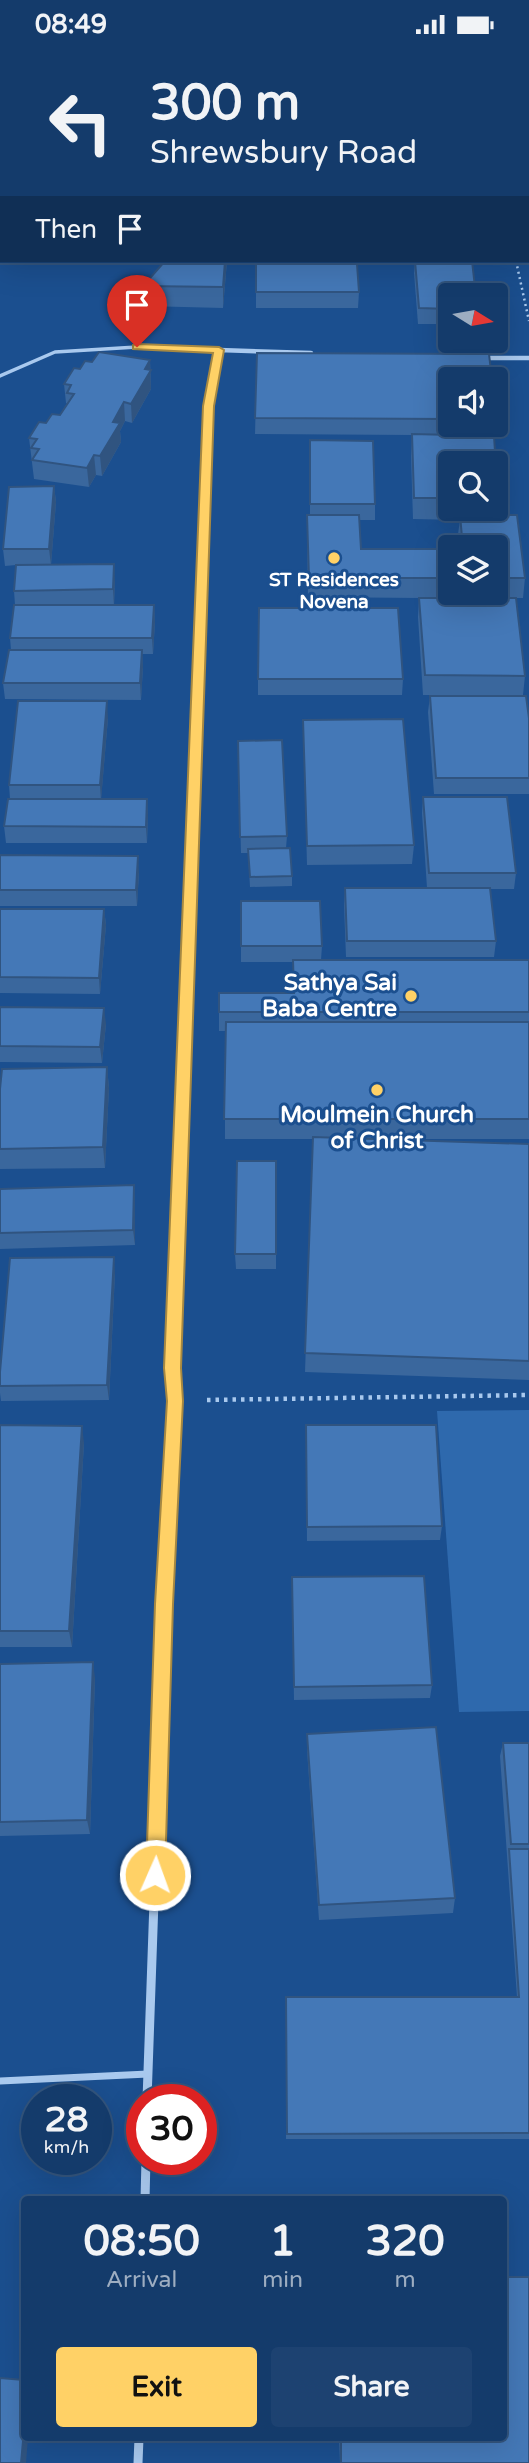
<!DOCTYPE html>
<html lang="en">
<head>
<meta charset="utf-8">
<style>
  body { margin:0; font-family:"Varela Round",sans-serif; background:#1d4271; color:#f1f3f6; height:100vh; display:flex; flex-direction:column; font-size:26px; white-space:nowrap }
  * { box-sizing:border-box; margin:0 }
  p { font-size:23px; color:#9dadc1 }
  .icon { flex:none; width:38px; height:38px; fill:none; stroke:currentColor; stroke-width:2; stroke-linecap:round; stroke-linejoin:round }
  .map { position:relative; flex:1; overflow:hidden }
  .sheet { position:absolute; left:21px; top:2147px; width:486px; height:245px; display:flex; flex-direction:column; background:#143b6b; border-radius:7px; box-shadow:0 7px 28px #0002,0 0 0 2px #33557e }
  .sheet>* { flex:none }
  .guide { position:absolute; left:0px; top:0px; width:530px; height:214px; box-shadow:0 7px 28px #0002,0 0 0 2px #33557e; background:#143b6b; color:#f1f3f6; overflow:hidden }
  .needle { width:46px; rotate:101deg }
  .tools { position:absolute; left:438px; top:234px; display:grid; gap:14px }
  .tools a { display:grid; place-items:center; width:70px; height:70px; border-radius:7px; background:#143b6b; box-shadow:0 7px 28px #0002,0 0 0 2px #33557e; font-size:35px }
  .speed { position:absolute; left:21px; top:2035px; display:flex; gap:14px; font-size:35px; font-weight:700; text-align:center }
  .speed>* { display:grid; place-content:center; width:91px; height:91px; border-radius:50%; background:#143b6b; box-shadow:0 7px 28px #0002,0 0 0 2px #33557e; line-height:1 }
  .speed small { font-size:18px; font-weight:400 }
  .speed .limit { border:10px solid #d22; background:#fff; color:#111 }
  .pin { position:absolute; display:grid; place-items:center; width:60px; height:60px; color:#fff; margin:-72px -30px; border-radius:50% 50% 50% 0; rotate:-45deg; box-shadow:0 0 7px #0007 }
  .pin .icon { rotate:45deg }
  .me { position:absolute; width:77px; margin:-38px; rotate:2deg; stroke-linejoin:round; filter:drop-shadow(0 0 5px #0008) }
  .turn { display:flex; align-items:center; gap:24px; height:147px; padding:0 35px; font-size:32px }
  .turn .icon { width:91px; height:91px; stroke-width:2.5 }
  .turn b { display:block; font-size:49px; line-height:60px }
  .then { display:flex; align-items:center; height:66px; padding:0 35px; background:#0003; gap:14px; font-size:26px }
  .eta { display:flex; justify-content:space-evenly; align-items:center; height:119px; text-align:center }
  .eta b { font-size:42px; font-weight:700; line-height:49px }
  .action { display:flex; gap:14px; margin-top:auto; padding:14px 35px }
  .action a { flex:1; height:80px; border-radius:7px; background:#ffd166; color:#111; font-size:28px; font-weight:700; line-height:80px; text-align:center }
  .action a+a { background:#1d4271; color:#f1f3f6 }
  .status { display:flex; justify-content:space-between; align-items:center; height:49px; padding:0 35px; background:#143b6b; direction:ltr }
  .status svg { height:19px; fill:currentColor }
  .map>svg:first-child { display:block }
  .green { fill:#2e69ad }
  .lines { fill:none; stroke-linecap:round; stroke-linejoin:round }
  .path-far1 { stroke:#a9c9ee; stroke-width:2.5; stroke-dasharray:2 3.5; stroke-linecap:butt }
  .path { stroke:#a9c9ee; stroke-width:4.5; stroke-dasharray:3.5 5; stroke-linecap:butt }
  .service-far1 { stroke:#a9c9ee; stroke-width:3.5 }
  .service { stroke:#a9c9ee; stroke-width:7 }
  .minor-far3 { stroke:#a9c9ee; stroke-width:4.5 }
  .minor-far2 { stroke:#a9c9ee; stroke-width:5 }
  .minor-far1 { stroke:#a9c9ee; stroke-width:7 }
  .minor { stroke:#a9c9ee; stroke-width:9 }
  .primary { fill:#f0f6ff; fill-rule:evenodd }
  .wall { fill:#3a679d; fill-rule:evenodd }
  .shaded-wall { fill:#305480 }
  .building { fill:#4478b7; stroke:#305480; stroke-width:2 }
  .route { fill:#ffd166; stroke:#a68842; stroke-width:2 }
  .poi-dot { fill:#ffd166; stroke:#1b4f8f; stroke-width:2.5 }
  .labels { text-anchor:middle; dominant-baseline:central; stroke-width:6; stroke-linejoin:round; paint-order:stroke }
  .far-poi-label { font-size:19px; font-weight:bold; fill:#fff; stroke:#1b4f8f }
  .poi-label { font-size:23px; font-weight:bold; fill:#fff; stroke:#1b4f8f; text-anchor:end }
</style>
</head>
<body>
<div class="status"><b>08:49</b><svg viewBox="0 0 49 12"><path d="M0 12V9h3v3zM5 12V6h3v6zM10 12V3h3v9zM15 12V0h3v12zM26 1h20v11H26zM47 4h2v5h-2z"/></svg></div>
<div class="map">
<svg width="529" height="2414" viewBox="0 0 529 2414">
  <rect width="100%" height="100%" fill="#1b4f8f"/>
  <polygon class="green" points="529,1361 529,1662 459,1663 437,1362"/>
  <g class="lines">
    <polyline class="path-far1" points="516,212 529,272"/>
    <polyline class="path" points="207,1351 529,1346"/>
    <polyline class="service-far1" points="0,327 55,303 137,298 219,301"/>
    <polyline class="service" points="0,2032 148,2025"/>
    <g class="minor-far3">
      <polyline points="481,309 529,309"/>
      <polyline points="208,399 209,357 219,301 311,304"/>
    </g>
    <polyline class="minor-far2" points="186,911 208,398"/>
    <polyline class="minor-far1" points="164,1569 175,1352 172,1319 186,910"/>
    <g class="minor">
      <polyline points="147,2051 164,1568"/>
      <polyline points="145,2151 146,2110"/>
      <polyline points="138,2414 139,2389"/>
    </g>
    <g class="primary">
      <rect x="517" y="0" width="10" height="2"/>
      <rect x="528" y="64" width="1" height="9"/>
    </g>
  </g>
  <g class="wall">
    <rect x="0" y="19" width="2" height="81"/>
    <polygon points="227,212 223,259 144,257 143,237"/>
    <polygon points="415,212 450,247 450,275 418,275 414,224"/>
    <polygon points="256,215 359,243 358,259 256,259"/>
    <path d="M257,304L489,305L492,331H450V376H495V357L497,370L495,386H433L494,387L498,450L496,466H517L525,529L523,549H450H516L525,627L523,646H423L418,568L419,549L308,548L307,485V466H310V391L373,392L375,455V471H359L361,500H450V544H495V499H460L458,485L460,471L413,470L411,407L412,386L255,385ZM450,415H495V460H450Z"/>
    <polygon points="150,311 151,340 132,374 125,372 120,382 121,393 102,427 96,426 89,438 34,430 29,389 46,374 60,366 67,354 66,354 64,335 80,320 92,313"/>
    <polygon points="54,437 56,453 51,516 115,531 114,556 154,556 155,573 153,605 142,605 143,618 141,651 5,650 3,634 11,601 10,589 15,556 14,542 16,516 5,517 3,500"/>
    <polygon points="258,630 403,630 402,646 258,646"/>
    <polygon points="430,647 529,669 529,745 434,745 428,663"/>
    <polygon points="108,669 101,750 147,750 148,766 147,794 6,794 4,777 10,750 9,736"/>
    <polygon points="303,671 414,796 412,815 307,816"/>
    <polygon points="238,692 287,787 286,799 292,827 292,837 250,838 248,804 241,804"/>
    <polygon points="423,748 516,824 514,840 490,840 496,892 494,908 346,908 344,856 345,839 427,839 422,764"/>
    <polygon points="0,806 139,823 137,857 0,857"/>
    <polygon points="241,852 322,897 321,911 529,911 529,1090 370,1090 529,1095 529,1331 305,1323 313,1090 225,1090 225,982 219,982 219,963 293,944 293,913 241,913"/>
    <polygon points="0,860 104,860 106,876 100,945 0,944"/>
    <polygon points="0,958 106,975 102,1014 0,1013"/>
    <polygon points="107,1018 109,1039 105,1119 0,1120 0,1040"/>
    <polygon points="276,1112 276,1220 236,1220 235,1205"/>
    <polygon points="134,1136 135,1152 135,1196 0,1200 0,1140"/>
    <polygon points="115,1224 109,1351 1,1352 0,1344 0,1323"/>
    <polygon points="0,1376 84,1394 72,1598 0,1598"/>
    <polygon points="306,1376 442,1477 440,1491 307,1492"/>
    <polygon points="292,1528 432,1636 430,1649 294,1651"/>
    <polygon points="0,1615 95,1629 90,1785 0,1787"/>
    <polygon points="307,1685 455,1849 453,1864 319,1871 307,1701"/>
    <polygon points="503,1694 529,1694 529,2090 286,2090 286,1948 517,1948 500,1707"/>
    <polygon points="339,2389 504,2389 529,2414 340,2414"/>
  </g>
  <g class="shaded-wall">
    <polygon points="395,0 428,0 425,2 394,2"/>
    <polygon points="225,212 227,212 223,259 223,238"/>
    <polygon points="150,311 151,340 132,374 131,355 145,320"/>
    <polygon points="124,353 125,372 120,382 121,393 102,427 100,407 113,373"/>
    <polygon points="94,406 96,426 89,438 87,419"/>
    <polygon points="54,437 56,453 51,516 49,500"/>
    <polygon points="114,515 115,531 114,557 113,540"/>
    <polygon points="154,556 155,573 153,605 152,589"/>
    <polygon points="142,601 143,618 141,651 140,634"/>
    <polygon points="107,652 108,669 101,752 100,736"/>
    <polygon points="147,750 148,766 147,794 146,778"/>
    <polygon points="138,807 139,823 137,857 136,841"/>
    <polygon points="104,860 106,876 100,945 99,929"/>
    <polygon points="104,959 106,975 102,1014 100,998"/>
    <polygon points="107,1018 109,1039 105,1119 103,1098"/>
    <polygon points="134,1136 135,1152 135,1196 133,1181"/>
    <polygon points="114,1208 115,1224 109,1351 107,1336"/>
    <polygon points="82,1377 84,1394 72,1598 69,1582"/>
    <polygon points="93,1613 95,1629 90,1785 87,1771"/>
    <polygon points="24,2381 24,2389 28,2389 26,2414 21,2414"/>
  </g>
  <g class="building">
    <polygon points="109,0 167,0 167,2 110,2"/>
    <polygon points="268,0 397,0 394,2 269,2"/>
    <rect x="0" y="19" width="2" height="63"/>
    <polygon points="165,212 225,212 223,238 143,237"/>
    <polygon points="415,212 472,212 476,247 450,247 450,260 419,259"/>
    <polygon points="256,215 357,215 359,243 256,243"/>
    <polygon points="99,303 150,311 145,320 151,321 131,355 124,353 113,373 120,374 100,407 94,406 87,419 32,411 39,400 31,399 37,390 29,389 39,373 46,374 52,365 60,366 74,345 67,344 71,336 64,335 74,319 80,320 85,312 92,313"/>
    <polygon points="257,304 489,305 492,331 450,331 450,370 255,369"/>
    <polygon points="412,385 494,387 498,450 495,450 495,415 450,415 450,449 414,449"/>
    <polygon points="310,391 373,392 375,455 310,455"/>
    <polygon points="54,437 49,500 3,500 9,438"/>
    <polygon points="307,466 359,466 361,500 450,500 450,529 309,529"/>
    <polygon points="460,466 517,466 525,529 495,529 495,499 463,499"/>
    <polygon points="114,515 113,540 14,542 16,516"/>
    <polygon points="419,549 516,549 525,627 425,626"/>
    <polygon points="14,556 154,556 152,589 10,589"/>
    <polygon points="259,559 398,559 403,630 258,630"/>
    <polygon points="9,601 142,601 140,634 3,634"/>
    <polygon points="430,647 526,647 529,669 529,729 436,729"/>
    <polygon points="18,652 107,652 100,736 9,736"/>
    <polygon points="403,670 414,796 307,797 303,671"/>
    <polygon points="282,691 287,787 240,788 238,692"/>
    <polygon points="423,748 507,748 516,824 429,824"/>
    <polygon points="8,750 147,750 146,778 4,777"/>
    <polygon points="290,799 292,827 250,828 248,800"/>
    <polygon points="0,806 138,807 136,841 0,841"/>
    <polygon points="345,839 490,839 496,892 347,892"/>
    <polygon points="241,852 320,852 322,897 241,897"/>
    <polygon points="0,860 104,860 99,929 0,928"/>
    <polygon points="293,911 529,911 529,963 219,963 219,944 294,944"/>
    <polygon points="0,958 104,959 100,998 0,997"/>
    <polygon points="226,973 529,973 529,1070 224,1070"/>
    <polygon points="107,1018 103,1098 0,1100 0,1040 2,1020"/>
    <polygon points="313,1088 529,1095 529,1312 305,1304"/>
    <polygon points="237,1112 276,1112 276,1205 235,1205"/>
    <polygon points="134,1136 133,1181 0,1184 0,1140"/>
    <polygon points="114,1208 107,1336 0,1337 0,1323 10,1209"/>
    <polygon points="0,1376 82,1377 69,1582 0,1582"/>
    <polygon points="306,1376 436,1376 442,1477 307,1478"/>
    <polygon points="424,1527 432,1636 294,1638 292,1528"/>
    <polygon points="93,1613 87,1771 0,1773 0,1615"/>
    <polygon points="436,1678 455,1849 319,1856 307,1685"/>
    <polygon points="503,1694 529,1694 529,1795 511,1795"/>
    <polygon points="509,1800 529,1800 529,2084 287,2085 286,1948 519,1948"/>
    <polygon points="504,2228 529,2228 529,2414 341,2414 341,2389 504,2389"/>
    <polygon points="0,2329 24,2331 24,2381 21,2414 0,2414"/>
  </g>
  <polygon class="route" points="137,295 219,298 224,301 214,357 181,1319 183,1352 173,1555 165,1826 162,1832 155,1835 148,1832 146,1826 155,1555 167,1352 164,1319 203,357 213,304 133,300 133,296"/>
  <g class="poi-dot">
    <circle cx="334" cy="509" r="7"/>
    <circle cx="411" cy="947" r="7"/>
    <circle cx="377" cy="1041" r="7"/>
  </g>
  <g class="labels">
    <g class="far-poi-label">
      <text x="334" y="531">ST Residences<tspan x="334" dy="22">Novena</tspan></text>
    </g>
    <g class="poi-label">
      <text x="397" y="934">Sathya Sai<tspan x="397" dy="26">Baba Centre</tspan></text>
      <text x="377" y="1066" text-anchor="middle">Moulmein Church<tspan x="377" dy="26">of Christ</tspan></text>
    </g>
  </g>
</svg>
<div class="tools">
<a><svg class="needle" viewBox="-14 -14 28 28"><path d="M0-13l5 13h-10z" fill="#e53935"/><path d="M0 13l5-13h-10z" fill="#9dadc1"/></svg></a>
<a><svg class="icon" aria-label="sound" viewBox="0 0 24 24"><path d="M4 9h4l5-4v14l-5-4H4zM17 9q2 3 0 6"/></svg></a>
<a><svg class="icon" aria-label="search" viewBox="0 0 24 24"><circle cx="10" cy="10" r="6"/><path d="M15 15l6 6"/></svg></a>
<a><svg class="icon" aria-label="layers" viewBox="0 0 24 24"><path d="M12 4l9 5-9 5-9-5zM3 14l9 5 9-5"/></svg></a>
</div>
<div class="speed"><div>28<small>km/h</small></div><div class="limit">30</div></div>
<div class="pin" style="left:137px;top:298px;background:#d93025"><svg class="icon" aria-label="arrive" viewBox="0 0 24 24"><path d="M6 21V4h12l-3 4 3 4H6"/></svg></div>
<svg class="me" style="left:155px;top:1826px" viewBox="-20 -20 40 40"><circle r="17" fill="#ffd166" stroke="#fff" stroke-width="3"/><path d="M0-11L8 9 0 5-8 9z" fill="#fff"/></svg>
<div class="guide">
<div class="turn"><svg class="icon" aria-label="left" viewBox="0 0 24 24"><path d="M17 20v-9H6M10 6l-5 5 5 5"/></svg><div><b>300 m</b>Shrewsbury Road</div></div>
<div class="then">Then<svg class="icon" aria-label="arrive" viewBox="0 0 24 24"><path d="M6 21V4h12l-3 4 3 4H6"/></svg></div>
</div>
<section class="sheet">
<div class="eta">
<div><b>08:50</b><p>Arrival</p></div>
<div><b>1</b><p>min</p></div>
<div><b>320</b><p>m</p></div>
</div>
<div class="action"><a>Exit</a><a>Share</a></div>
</section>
</div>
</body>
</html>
